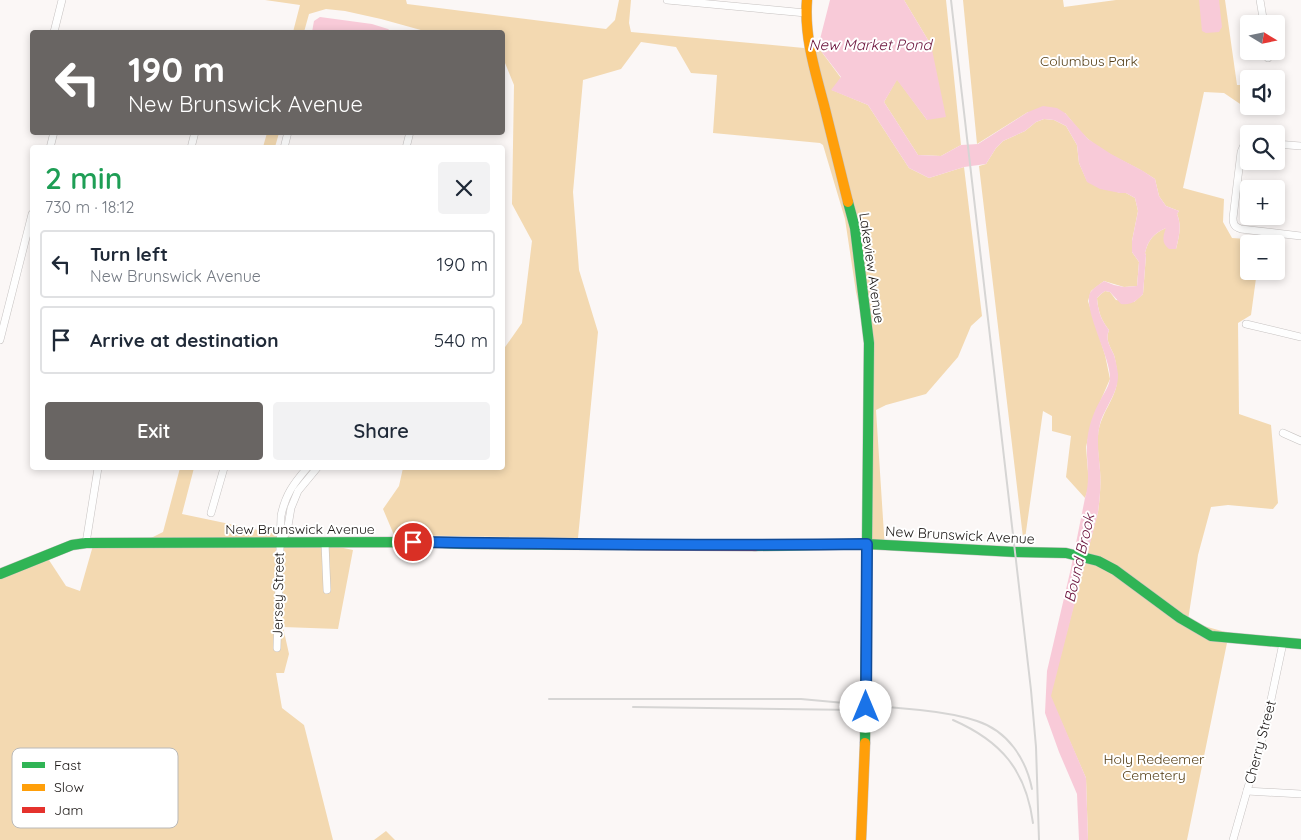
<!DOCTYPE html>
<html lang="en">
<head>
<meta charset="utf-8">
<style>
  body { margin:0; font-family:Quicksand,sans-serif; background:#f2f2f3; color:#1f2937; height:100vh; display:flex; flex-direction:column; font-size:19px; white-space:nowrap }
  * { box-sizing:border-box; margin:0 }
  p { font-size:16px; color:#747a83 }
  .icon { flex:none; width:28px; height:28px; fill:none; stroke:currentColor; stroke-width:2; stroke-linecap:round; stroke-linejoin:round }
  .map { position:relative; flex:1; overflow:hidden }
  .panel { position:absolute; left:30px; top:145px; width:475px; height:325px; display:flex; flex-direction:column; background:#fff; border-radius:5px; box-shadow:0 2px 8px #0003 }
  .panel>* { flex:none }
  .top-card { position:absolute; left:30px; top:30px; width:475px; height:105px; border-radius:5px; box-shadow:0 2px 8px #0003; background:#696563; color:#fff; overflow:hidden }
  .needle { width:32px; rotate:100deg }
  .fabs { position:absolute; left:1240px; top:15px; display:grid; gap:10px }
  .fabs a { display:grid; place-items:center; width:45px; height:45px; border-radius:5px; background:#fff; box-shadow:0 2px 8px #0003; font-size:25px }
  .pin { position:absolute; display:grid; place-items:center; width:42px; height:42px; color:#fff; margin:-21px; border:2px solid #fff; border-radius:50%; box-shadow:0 1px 5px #0007 }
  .me { position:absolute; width:55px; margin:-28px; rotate:0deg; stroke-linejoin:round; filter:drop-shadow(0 0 4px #0008) }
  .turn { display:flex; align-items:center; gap:18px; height:105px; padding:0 15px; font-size:22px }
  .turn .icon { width:65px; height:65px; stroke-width:2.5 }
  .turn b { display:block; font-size:35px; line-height:42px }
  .round { display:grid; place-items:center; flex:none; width:52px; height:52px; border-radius:5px; background:#f2f2f3 }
  .headline { display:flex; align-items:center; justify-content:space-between; height:85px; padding:0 15px }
  h1 { font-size:30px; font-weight:600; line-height:38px; color:#1e9e55 }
  .action { display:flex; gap:10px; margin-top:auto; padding:10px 15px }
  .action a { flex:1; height:58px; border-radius:5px; background:#696563; color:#fff; font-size:20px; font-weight:600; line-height:58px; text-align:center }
  .action a+a { background:#f2f2f3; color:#1f2937 }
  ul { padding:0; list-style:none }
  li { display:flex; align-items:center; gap:15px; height:68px; margin:0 10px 8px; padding:0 5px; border:2px solid #e0e1e3; border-radius:5px }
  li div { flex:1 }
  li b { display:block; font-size:19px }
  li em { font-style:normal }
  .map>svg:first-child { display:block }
  .green { fill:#f3d9b1 }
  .water { fill:#f8cad8 }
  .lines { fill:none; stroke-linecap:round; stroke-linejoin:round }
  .street-casing { stroke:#c6c2c1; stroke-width:8 }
  .fast-casing { stroke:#c6c2c1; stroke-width:11 }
  .slow-casing { stroke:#c6c2c1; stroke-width:11 }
  .jam-casing { stroke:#c6c2c1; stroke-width:11 }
  .street { stroke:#fefefe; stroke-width:7 }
  .fast { stroke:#30b455; stroke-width:10 }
  .slow { stroke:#ff9f0a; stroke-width:10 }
  .jam { stroke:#e5322d; stroke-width:10 }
  .rail { stroke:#d6d5d4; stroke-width:2 }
  .route-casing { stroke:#114b97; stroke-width:12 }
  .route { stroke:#1a73e8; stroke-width:9 }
  .labels { text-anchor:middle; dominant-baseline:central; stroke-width:4; stroke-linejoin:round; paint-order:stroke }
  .park-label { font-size:14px; fill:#533d15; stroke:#fff }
  .street-label { font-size:14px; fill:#1a1614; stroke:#fff }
  .water-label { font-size:15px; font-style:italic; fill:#6b123b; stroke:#fff }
  .key { fill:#fff; stroke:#bab9b8; stroke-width:1 }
  .key-label { font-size:14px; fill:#1a1614 }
</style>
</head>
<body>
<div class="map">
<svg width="1301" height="840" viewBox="0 0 1301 840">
  <rect width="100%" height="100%" fill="#fbf7f6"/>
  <g class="green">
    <polygon points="265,0 406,0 407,4 606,29 615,20 619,0 631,0 629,23 631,32 804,48 818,47 841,78 832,90 868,105 909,168 929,178 964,167 982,316 971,326 958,357 926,394 886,405 876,410 885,550 864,550 866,337 856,292 845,219 823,145 820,143 713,133 717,75 691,73 676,47 641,42 621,69 583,80 573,192 579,270 598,332 578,538 394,535 383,509 399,486 403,468 502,468 503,350 522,323 532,241 512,204 514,85 503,58 502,32 428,32 381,19 345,11 326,9 309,14 304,32 293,32 300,5"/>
    <polygon points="904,0 946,0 961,145 941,156 918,155 884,102 897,79 927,120 931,45"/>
    <path d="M963,0H1063L1064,7L1116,0H1225L1237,85H1249V106H1252V112L1224,93L1204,92L1183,188L1224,199L1223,222L1232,238L1261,240V244H1249V271H1257L1251,315L1238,323L1239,414L1271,425L1278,503L1273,509L1228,505L1211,507L1198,555L1188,620L1193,623L1229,633L1187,840H1088L1086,778L1050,696L1098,512C1100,498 1101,484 1100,470C1099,459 1097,447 1098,436C1099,414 1118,397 1117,378C1117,371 1116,362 1114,355C1110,346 1105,340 1109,330C1101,320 1098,311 1097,298L1101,294L1105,291L1110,292L1116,300L1134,302L1143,294L1146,255L1145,253C1148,240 1154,233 1166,228L1176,249C1179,237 1182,226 1177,214L1179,211L1166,206L1159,196L1155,179C1134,164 1107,156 1088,139C1079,131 1072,121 1065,113L1028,112L977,144Z"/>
    <polygon points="1044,119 1054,120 1066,126 1077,145 1079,163 1087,181 1120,193 1126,193 1135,198 1138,211 1132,241 1132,252 1139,262 1137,286 1124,287 1104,281 1091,291 1088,301 1105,355 1110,379 1093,418 1086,447 1088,472 1088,489 1085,498 1066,477 1071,436 1052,431 1052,416 1043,411 1024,546 979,166 986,164 996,148 1003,141 1025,131 1036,122"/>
    <polygon points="267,133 279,133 275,147 263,147"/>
    <polygon points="180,468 194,468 182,514 353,550 338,629 283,627 289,654 284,673 276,673 282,708 304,725 333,840 0,840 0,572 45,554 66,586 80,591 94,542 139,544 163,532"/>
    <polygon points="386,831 395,840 374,840"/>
  </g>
  <g class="water">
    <path d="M830,0H904L931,45L946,117L927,120L897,80L884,102L918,155L941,156L961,145L978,144L1028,112L1043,106L1057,108L1065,113L1088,139L1111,154L1143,171L1155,179L1159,196L1166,206L1179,211L1177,214C1182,226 1179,237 1176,249H1169C1161,243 1163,236 1166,228C1154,233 1148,240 1145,253L1146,255L1143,294C1135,302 1132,305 1121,304L1110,292L1105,291L1101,294L1097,298C1098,311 1101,320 1109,330C1105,340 1110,346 1114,355C1116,361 1117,368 1118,374C1119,392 1105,407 1100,424C1096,439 1099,455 1100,470C1101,484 1100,498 1098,512L1051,696L1086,778L1088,840H1079L1077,794L1059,752L1045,713L1047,671L1071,568L1085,498C1092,476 1084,455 1088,434C1090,423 1094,411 1100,401C1103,394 1110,386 1110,377C1110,357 1083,309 1090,293C1093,288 1100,284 1104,281L1114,285L1124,287L1137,286L1139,262L1132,252V241L1138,211L1135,198L1126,193H1120L1100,189L1087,182L1079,163L1077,145L1066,126L1054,120L1044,119L1036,122L1025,131L1003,141L996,148L986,164L964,167L929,178L909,168L868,105L831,90L841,77L818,47Z"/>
    <polygon points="1199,0 1219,0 1222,27 1219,32 1206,33 1202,31"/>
    <polygon points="320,17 372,24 388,29 392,32 312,32 314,21"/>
  </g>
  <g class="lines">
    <g class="street-casing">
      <g id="street">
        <polyline points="667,0 806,13"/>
        <polyline points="1260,0 1264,24"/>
        <polyline points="55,32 54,32 62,0"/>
        <polyline points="1267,51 1268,58"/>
        <path d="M1249,143L1244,145L1241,152L1233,218C1233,225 1235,227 1241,229L1301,236"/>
        <polyline points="1276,144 1301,146"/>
        <polyline points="50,148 54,132"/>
        <polyline points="191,148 195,132"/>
        <polyline points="284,148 288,132"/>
        <polyline points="406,148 410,132"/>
        <polyline points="1246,324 1301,337"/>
        <polyline points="0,340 32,214"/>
        <polyline points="1283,433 1301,441"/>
        <polyline points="211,513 224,468"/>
        <polyline points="279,542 287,532 291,508 298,491 317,468"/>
        <polyline points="86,543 98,468"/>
        <polyline points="325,543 327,590"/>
        <path d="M277,648L281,516C285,495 294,483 307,468"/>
        <polyline points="1247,791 1301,794"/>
        <polyline points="1233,840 1265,728 1283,643"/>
      </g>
    </g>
    <g class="fast-casing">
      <g id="fast">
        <polyline points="848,202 855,228 869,343 865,743"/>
        <polyline points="755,546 867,544 1015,552 1066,553 1098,561 1115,570 1180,618 1211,636 1301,644"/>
        <polyline points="0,574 72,545 86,543 413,542 472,544 628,545"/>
      </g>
    </g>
    <g class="slow-casing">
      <g id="slow">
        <path d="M807,0C804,36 815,71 824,105C832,137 840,169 848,202"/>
        <polyline points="861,840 865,743"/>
      </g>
    </g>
    <g class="jam-casing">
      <polyline id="jam" points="628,545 755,546"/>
    </g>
    <use href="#street" class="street"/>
    <use href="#fast" class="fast"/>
    <use href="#slow" class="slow"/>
    <use href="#jam" class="jam"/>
    <g class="rail">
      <polyline points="951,0 1031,690 1036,747 1039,840"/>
      <path d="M549,699H801L920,710C939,712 959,715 977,721C1008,731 1026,759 1032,789"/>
      <polyline points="633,707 857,710"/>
      <path d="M953,720C1001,741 1026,770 1033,823"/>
    </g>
  </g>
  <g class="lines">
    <g class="route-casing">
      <path id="route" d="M413,542C564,544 716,546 867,544L866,707"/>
    </g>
    <use href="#route" class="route"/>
  </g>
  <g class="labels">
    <g class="park-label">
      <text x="1089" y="61">Columbus Park</text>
      <text x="1154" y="759">Holy Redeemer<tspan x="1154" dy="16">Cemetery</tspan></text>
    </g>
    <g class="street-label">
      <text transform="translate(872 268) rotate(82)">Lakeview Avenue</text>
      <text x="300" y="529">New Brunswick Avenue</text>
      <text transform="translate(960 535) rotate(3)">New Brunswick Avenue</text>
      <text transform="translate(278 595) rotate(-89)">Jersey Street</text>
      <text transform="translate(1260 742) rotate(-75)">Cherry Street</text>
    </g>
    <g class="water-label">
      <text x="870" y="44">New Market Pond</text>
      <text transform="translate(1079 558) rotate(-77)">Bound Brook</text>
    </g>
  </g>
  <rect x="12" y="748" width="166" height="80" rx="8" class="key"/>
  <rect x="22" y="762" width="23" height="6" fill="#30b455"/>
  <rect x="22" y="784" width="23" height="7" fill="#ff9f0a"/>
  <rect x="22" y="807" width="23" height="6" fill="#e5322d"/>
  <g class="key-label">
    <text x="54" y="770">Fast</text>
    <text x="54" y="792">Slow</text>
    <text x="54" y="815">Jam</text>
  </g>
</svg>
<div class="fabs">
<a><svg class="needle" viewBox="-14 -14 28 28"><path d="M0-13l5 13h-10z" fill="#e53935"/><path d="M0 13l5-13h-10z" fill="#747a83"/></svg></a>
<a><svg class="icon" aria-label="sound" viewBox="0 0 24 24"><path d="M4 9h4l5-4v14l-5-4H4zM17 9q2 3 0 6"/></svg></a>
<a><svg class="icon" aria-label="search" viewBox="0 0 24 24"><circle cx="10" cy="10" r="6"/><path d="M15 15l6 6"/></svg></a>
<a>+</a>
<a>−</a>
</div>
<div class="pin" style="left:413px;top:542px;background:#d93025"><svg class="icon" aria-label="arrive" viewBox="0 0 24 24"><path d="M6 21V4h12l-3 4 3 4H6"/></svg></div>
<svg class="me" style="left:866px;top:707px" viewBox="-20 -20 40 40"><circle r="19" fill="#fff"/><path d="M0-13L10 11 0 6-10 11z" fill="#1a73e8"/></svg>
<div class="top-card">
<div class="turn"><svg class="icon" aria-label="left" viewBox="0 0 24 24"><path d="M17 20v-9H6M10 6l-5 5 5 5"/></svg><div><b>190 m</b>New Brunswick Avenue</div></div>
</div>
<section class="panel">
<div class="headline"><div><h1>2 min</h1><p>730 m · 18:12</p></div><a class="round"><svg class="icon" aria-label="close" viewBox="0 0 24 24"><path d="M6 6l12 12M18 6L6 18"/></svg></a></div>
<ul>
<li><svg class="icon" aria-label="left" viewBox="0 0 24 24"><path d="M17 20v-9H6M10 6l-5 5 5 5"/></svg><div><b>Turn left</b><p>New Brunswick Avenue</p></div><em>190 m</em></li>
<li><svg class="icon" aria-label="arrive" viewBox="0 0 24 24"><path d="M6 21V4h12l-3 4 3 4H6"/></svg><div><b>Arrive at destination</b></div><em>540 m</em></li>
</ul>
<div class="action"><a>Exit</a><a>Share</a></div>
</section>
</div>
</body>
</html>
